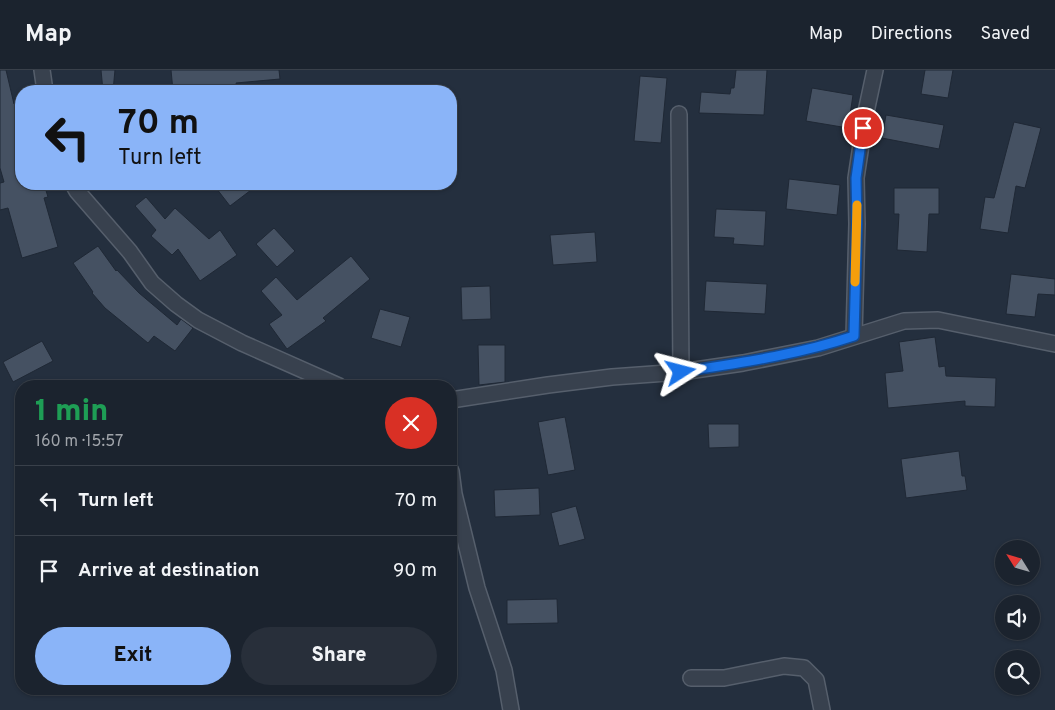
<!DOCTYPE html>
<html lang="en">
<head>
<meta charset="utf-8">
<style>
  body { margin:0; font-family:Overpass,sans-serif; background:#282f3a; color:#f1f3f6; height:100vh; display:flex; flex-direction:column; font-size:19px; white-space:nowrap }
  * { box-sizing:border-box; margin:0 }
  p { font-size:16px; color:#a0a4aa }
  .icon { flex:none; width:28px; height:28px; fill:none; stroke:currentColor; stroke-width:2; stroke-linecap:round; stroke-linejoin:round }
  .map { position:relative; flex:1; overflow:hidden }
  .details { position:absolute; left:15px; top:310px; width:442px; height:315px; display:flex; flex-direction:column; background:#1b232e; border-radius:20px; box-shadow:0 1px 4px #0004,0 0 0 1px #39404a }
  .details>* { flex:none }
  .top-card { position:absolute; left:15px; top:15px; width:442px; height:105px; border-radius:20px; box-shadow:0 1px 4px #0004,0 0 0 1px #39404a; background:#8ab4f8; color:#111; overflow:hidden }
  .needle { width:32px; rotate:307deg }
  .fabs { position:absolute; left:995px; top:470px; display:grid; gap:10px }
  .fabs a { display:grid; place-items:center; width:45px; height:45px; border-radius:50%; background:#1b232e; box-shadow:0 1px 4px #0004,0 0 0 1px #39404a; font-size:25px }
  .pin { position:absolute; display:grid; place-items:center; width:42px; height:42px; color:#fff; margin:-21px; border:2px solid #fff; border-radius:50%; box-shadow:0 1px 5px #0007 }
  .me { position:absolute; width:55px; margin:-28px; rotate:81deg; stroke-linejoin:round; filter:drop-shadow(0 0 4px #0008) }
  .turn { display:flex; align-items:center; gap:18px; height:105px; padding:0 20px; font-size:22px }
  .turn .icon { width:65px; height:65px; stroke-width:2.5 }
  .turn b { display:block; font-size:35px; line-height:42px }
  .round { display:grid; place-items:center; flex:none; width:52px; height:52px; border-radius:26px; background:#282f3a }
  .overview { display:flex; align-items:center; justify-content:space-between; height:85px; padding:0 20px }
  h1 { font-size:30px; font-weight:800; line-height:38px; color:#1e9e55 }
  .button { display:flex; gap:10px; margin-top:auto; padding:10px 20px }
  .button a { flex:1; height:58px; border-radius:30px; background:#8ab4f8; color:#111; font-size:20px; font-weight:800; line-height:58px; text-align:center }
  .button a+a { background:#282f3a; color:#f1f3f6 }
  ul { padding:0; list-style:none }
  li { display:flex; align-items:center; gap:15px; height:70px; padding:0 20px; border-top:1px solid #39404a }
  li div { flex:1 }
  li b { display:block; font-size:19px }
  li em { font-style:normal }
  header { display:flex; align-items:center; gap:30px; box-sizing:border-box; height:70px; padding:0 25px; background:#1b232e; border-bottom:1px solid #39404a }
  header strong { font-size:24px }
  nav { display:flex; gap:28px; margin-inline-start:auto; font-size:18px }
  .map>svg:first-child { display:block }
  .building { fill:#455162; stroke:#1f2835 }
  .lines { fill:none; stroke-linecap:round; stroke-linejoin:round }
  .street-casing { stroke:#565f6c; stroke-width:18 }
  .street { stroke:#38414e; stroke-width:15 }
  .route-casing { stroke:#114b97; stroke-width:12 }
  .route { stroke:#1a73e8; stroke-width:9 }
  .slow { stroke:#f59e0b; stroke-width:9 }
</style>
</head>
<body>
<header>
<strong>Map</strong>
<nav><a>Map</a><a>Directions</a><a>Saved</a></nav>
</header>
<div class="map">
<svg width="1055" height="640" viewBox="0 0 1055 640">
  <rect width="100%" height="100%" fill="#242f3e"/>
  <g class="building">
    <polygon points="0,0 6,0 14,34 16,34 21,49 21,114 44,114 48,127 44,128 58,177 22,188 8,138 0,140 0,113 4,112 0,98"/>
    <polygon points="101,0 115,0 113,21 103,21"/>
    <polygon points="171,0 279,0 280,9 236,13 237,17 211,21 173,21"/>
    <polygon points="736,0 767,0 764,45 699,43 701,22 730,24 731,18 734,18"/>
    <polygon points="925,0 953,0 948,28 921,24"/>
    <polygon points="640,6 667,8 661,73 634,71"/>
    <polygon points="812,18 853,25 848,58 806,51"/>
    <polygon points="886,45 944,55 939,79 882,68"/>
    <polygon points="1014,52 1041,58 1025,118 1016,116 1008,163 980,159 985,127 994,128"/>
    <polygon points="789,109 840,115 837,145 786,139"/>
    <polygon points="213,114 259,114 230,136"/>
    <polygon points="894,118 939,118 939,144 929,144 927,182 897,180 899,144 894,144"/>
    <polygon points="146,127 165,149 175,138 209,169 220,160 237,185 200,211 178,179 172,185 151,166 156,160 135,136"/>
    <polygon points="716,139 766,141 764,176 733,174 734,168 714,167"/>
    <polygon points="274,158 295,181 277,197 256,174"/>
    <polygon points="595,162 597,192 553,195 550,165"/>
    <polygon points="98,176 116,201 117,200 139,223 177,255 181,249 193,258 175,281 154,266 148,273 105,238 92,223 93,222 73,193"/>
    <polygon points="351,186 370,209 323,248 326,251 287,279 269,254 282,245 261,221 276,207 297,230"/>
    <polygon points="1011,204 1055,209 1055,225 1038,224 1035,247 1006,244"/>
    <polygon points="706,211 767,214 765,244 704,241"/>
    <polygon points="490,216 491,249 462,250 461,217"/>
    <polygon points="380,239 410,247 401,277 371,268"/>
    <polygon points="935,267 939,297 945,296 946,306 996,308 995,337 965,336 965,331 888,338 885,303 903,301 899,272"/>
    <polygon points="42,271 53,291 13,312 3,292"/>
    <polygon points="478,275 505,275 505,312 479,315"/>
    <polygon points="565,347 575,400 548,405 538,352"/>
    <polygon points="708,354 739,354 739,377 709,378"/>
    <polygon points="959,381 962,406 965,406 967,420 906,428 901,389"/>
    <polygon points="539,418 540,445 495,447 494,420"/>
    <polygon points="576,436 585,469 559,476 551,443"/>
    <polygon points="557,529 558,553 507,554 507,530"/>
  </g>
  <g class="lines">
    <g class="street-casing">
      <g id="street">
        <polyline points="42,0 45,21"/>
        <polyline points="679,44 681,302"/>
        <polyline points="73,114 77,121 130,182 152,213 176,234 198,250 242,273 339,316"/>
        <polyline points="854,266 857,154 856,108 866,42 875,0"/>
        <polyline points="451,330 548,315 612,307 681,302 743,293 818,278 904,251 938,250 1055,274"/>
        <polyline points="451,401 454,424 477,518 504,600 511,640"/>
        <polyline points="691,608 724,608 784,596 804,598 816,610 822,640"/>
      </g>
    </g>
    <use href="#street" class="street"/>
  </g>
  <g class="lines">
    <g class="route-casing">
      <path id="route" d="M681,302C739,293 797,285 854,266L857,154L856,108L863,58"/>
    </g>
    <use href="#route" class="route"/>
    <polyline class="slow" points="855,212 857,135"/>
  </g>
</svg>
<div class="fabs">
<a><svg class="needle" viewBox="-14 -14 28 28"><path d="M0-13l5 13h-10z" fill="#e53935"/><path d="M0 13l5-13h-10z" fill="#a0a4aa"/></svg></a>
<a><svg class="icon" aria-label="sound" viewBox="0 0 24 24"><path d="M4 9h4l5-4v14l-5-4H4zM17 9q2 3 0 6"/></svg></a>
<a><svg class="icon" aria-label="search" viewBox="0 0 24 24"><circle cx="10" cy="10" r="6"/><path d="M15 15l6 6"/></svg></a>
</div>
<div class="pin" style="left:863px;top:58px;background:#d93025"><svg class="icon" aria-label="arrive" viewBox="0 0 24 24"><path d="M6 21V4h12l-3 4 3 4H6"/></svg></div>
<svg class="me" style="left:681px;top:302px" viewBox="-20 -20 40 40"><path d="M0-17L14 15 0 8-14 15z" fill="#1a73e8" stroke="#fff" stroke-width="4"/></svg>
<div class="top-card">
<div class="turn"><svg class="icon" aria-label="left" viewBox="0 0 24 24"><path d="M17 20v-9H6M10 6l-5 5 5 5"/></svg><div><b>70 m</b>Turn left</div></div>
</div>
<section class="details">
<div class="overview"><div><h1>1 min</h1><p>160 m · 15:57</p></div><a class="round" style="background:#d93025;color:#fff"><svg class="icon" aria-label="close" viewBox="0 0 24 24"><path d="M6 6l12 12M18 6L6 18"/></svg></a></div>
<ul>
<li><svg class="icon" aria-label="left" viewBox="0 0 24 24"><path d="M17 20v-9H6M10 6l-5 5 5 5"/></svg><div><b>Turn left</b></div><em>70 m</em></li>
<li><svg class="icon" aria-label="arrive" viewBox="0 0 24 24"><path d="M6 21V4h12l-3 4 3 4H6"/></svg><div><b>Arrive at destination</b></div><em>90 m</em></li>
</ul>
<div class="button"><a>Exit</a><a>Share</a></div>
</section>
</div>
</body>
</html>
